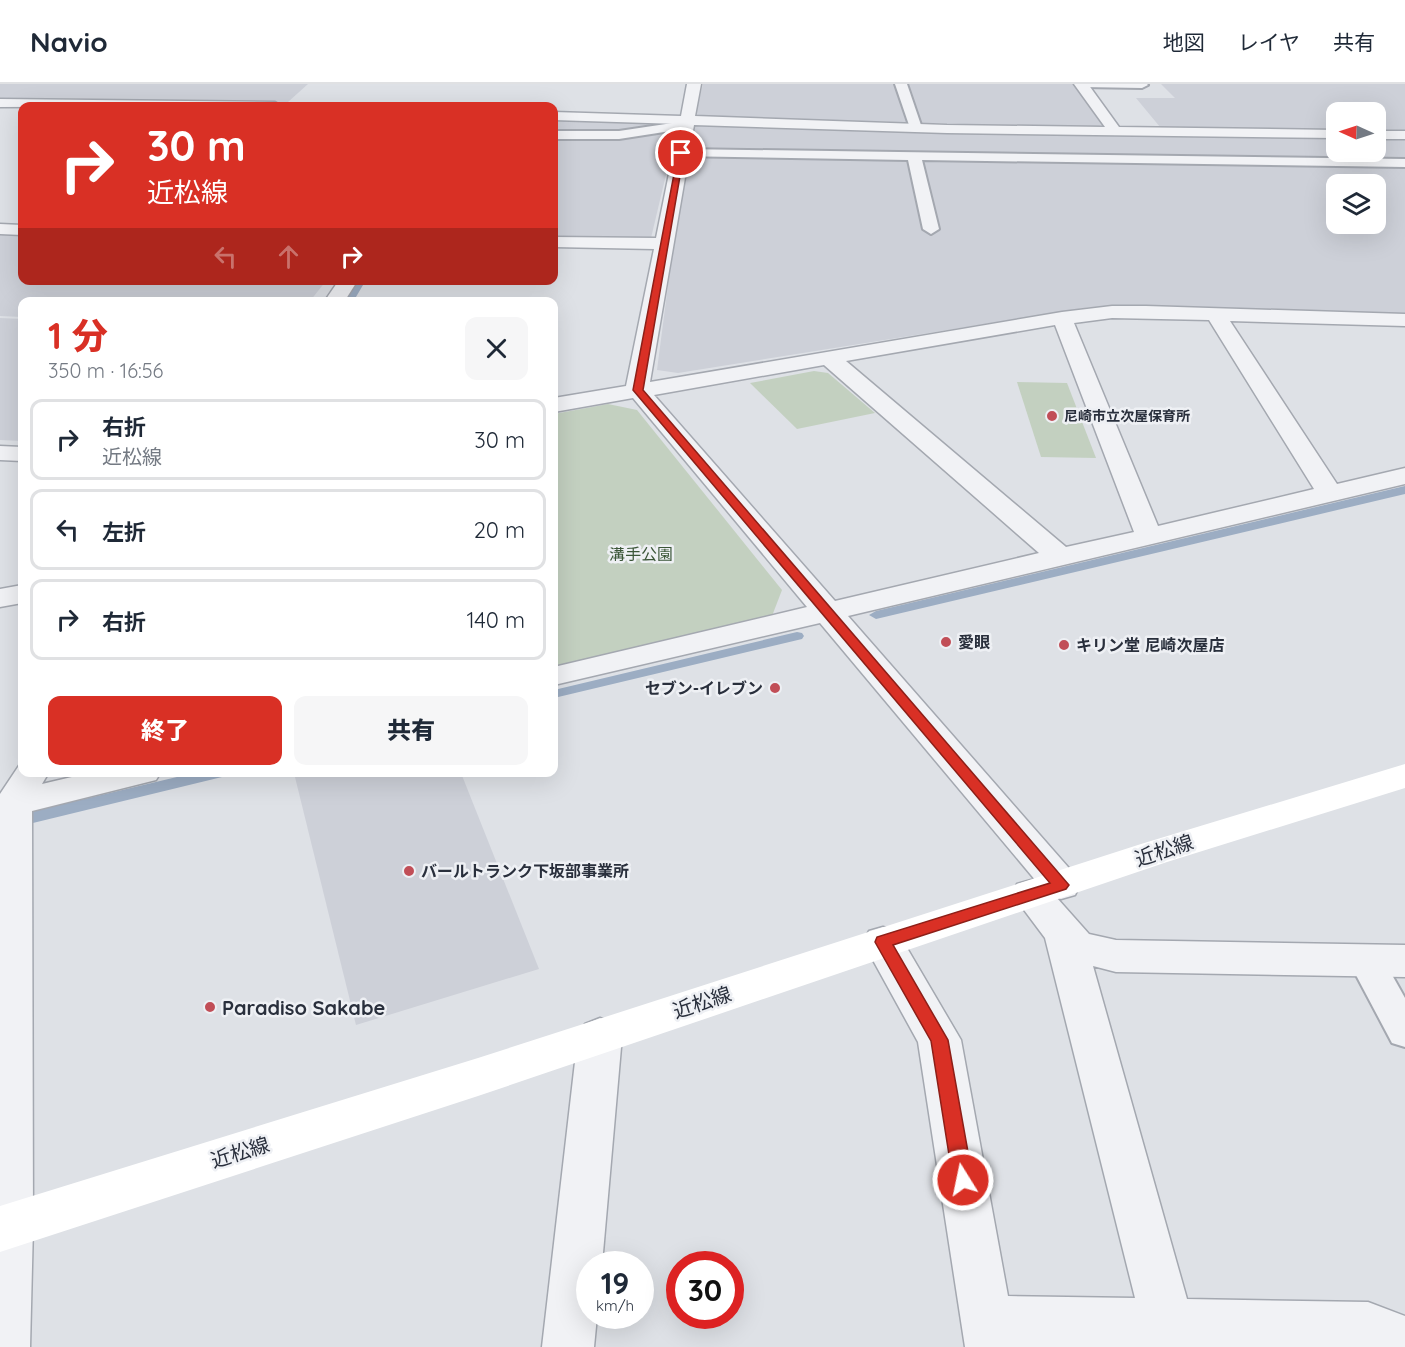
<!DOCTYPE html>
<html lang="ja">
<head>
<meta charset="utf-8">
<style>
  body { margin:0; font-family:Quicksand,"Noto Sans JP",sans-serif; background:#f6f6f7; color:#1f2937; height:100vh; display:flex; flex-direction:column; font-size:22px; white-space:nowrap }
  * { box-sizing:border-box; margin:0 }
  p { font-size:20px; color:#747a83 }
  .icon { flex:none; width:33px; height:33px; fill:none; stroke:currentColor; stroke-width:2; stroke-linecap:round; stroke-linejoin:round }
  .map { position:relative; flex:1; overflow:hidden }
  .panel { position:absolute; left:18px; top:213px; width:540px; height:480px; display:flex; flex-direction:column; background:#fff; border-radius:12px; box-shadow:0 6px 24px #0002 }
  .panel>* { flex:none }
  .top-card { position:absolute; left:18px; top:18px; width:540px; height:183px; border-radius:12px; box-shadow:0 6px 24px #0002; background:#d93025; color:#fff; overflow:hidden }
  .needle { width:39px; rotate:273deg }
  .tools { position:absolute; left:1326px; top:18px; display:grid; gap:12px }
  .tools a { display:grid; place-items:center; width:60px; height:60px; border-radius:12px; background:#fff; box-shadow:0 6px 24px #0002; font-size:30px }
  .speed { position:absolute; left:576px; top:1167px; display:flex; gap:12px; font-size:30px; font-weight:700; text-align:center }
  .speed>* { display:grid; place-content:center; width:78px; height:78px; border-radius:50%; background:#fff; box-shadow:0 6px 24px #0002; line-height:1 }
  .speed small { font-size:15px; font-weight:400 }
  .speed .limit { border:9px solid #d22; background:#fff; color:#111 }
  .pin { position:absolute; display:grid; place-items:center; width:51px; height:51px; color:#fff; margin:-26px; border:3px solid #fff; border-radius:50%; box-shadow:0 2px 6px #0007 }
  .me { position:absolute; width:66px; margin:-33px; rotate:350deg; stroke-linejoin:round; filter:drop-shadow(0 0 4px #0008) }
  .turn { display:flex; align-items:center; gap:21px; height:126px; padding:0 30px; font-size:27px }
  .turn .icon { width:78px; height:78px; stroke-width:2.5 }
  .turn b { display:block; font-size:42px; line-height:51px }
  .lanes { display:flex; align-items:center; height:57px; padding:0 30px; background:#0003; justify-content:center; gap:30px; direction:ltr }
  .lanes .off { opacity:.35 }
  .round { display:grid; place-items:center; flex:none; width:63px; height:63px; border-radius:12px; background:#f6f6f7 }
  .overview { display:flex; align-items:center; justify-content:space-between; height:102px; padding:0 30px }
  h1 { font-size:36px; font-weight:800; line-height:45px; color:#d93025 }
  .primary-button { display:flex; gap:12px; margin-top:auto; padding:12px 30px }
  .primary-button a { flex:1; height:69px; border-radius:12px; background:#d93025; color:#fff; font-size:24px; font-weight:800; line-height:69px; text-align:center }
  .primary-button a+a { background:#f6f6f7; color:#1f2937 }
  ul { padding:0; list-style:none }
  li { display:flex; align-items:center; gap:18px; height:81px; margin:0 12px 9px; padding:0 18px; border:3px solid #e0e1e3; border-radius:12px }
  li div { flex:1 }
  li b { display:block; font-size:22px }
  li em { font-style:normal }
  header { display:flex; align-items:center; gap:36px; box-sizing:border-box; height:84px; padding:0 30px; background:#fff; border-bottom:2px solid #e0e1e3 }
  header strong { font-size:28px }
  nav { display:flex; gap:33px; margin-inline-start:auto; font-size:21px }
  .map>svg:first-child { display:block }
  .built { fill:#cdd0d8; fill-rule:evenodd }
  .green { fill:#c3d0c0 }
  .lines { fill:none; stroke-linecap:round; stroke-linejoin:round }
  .stream { fill:#9cadc3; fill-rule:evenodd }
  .lane-casing { stroke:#a4a8b0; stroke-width:4 }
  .street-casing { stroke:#a4a8b0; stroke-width:3 }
  .lane { fill:#f1f2f5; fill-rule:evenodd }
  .street { fill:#f1f2f5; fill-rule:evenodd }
  .secondary { fill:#fff; fill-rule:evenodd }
  .route { fill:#d93025; stroke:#8d1f18; stroke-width:1.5 }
  .poi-dot { fill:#c14e57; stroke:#eef0f4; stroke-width:2 }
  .labels { text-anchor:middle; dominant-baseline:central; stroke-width:5; stroke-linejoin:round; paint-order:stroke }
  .far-poi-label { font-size:14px; font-weight:bold; fill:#292f3c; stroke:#eef0f4; text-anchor:start }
  .park-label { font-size:16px; fill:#3b5638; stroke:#eef0f4 }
  .poi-label { font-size:16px; font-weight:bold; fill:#292f3c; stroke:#eef0f4; text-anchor:start }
  .near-street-label { font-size:20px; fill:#292f3c; stroke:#eef0f4 }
  .near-poi-label { font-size:20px; font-weight:bold; fill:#292f3c; stroke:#eef0f4; text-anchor:start }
</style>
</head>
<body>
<header>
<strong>Navio</strong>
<nav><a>地図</a><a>レイヤ</a><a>共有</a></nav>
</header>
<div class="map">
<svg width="1405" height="1263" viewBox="0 0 1405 1263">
  <rect width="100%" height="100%" fill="#dee1e6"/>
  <g class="built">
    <polygon points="0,0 308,0 288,18 0,14"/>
    <polygon points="703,0 1076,0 1105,40 1092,44 695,32"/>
    <polygon points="1161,0 1405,0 1405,48 1376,48 1376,28 1336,28 1336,47 1160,43 1136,14 1175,14"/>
    <polygon points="554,34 678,40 651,154 554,152"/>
    <path d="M708,40L981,48L1336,54V68H1376V54L1405,55V230L1091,223L678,289L657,286L675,148L695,42ZM1336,100H1376V140H1336Z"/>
    <polygon points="0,149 22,150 22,196 326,197 310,217 22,218 22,233 0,232"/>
    <polygon points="0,234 22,235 22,357 0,356"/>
    <polygon points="294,689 461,689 539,885 356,941"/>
  </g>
  <g class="green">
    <polygon points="814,287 828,289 875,329 797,345 750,299"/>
    <polygon points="1017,298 1067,299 1096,374 1041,373"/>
    <polygon points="608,320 637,326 782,506 772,532 554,583 554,330"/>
  </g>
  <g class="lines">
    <g class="stream">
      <polygon points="357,196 366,196 353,218 344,218"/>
      <polygon points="1405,402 1405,410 876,535 869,531 876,527"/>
      <polygon points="797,548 802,549 804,552 802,555 554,614 554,606"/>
      <polygon points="198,688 230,688 222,693 0,747 0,735"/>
    </g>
    <g class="lane-casing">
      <g id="lane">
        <polygon points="895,0 907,0 922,44 920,47 912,47 910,44"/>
        <polygon points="1077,0 1147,0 1148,1 1142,4 1083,3"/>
        <polygon points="686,37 692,41 690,44 619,55 554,55 554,47 619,47"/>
        <polygon points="681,65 1405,75 1405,83 922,76 939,145 931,150 923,145 908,76 676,72 674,69"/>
        <polygon points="1366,862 1378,866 1405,914 1405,963 1392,959 1348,876 1354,866"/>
      </g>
    </g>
    <g class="street-casing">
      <g id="street">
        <path d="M687,0H701L695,32L947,41L1105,43L1074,0H1088L1119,43L1336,46V54L947,49L694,41L650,298L1062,228L1112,222H1146L1405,230V242L1230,237L1337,400L1405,384V400L848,532L1075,791L1080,801L1075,811L1061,815L1057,814L1089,850L1116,856L1405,861V893L1116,888L1093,882L1187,1215L1368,1218L1405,1232V1263H965L918,958L863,858L869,847L883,843L897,847L961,956L1008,1212L1135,1214L1045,854L1012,810L1017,800L1031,796L1036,797L820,539L554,601V583L807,523L633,314L554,328V314L626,302L654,165L554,163V153L656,154L679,40L554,36V28L681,32ZM1112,234L1209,236L1314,405L1158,442L1074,239ZM1055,241L1134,448L1066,463L846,277ZM824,281L1039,469L835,517L654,311Z"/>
        <polygon points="0,15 275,18 282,22 0,23"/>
        <rect x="1376" y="47" width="29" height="8"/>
        <polygon points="0,140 22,141 22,151 0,150"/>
        <polygon points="339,196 358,196 344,218 324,218"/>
        <polygon points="0,362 22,363 22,377 0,376"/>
        <polygon points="22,501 22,519 0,523 0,505"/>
        <polygon points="22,679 22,688 49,688 42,700 93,688 161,688 156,696 32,727 33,1142 30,1263 0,1263 0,710 20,680"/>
        <polygon points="600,934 615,940 622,952 602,1180 590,1180 590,1232 597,1232 594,1263 542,1263 578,952 585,940"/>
      </g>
    </g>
    <use href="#lane" class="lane"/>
    <use href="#street" class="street"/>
    <polygon class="secondary" points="1405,680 1405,704 1167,778 478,1012 0,1168 0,1122 478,974 1141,760"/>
  </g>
  <polygon class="route" points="681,67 684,69 643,306 1069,801 1066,805 893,861 948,956 973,1096 970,1103 963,1105 956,1103 953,1096 931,957 875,858 877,853 1050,799 633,306 678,69"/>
  <g class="poi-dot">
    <circle cx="1052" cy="332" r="6"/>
    <circle cx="946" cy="558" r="6"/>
    <circle cx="1064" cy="561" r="6"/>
    <circle cx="775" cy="604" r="6"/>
    <circle cx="409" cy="787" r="6"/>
    <circle cx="210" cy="923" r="6"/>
  </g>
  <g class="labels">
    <g class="far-poi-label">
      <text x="1064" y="332">尼崎市立次屋保育所</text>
    </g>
    <g class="park-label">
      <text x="641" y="470">溝手公園</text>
    </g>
    <g class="poi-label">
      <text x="958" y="558">愛眼</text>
      <text x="1076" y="561">キリン堂 尼崎次屋店</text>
      <text x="763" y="604" text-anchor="end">セブン-イレブン</text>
      <text x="421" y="787">バールトランク下坂部事業所</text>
    </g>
    <g class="near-street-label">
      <text transform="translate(1164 766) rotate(-18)">近松線</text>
      <text transform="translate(702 918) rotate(-18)">近松線</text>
      <text transform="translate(240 1068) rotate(-17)">近松線</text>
    </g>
    <g class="near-poi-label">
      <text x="222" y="923">Paradiso Sakabe</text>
    </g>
  </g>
</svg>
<div class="tools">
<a><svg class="needle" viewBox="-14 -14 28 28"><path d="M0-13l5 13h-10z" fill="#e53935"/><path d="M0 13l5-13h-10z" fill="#747a83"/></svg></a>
<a><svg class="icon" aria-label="layers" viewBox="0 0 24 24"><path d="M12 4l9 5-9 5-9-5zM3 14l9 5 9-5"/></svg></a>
</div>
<div class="speed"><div>19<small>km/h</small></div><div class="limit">30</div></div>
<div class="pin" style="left:681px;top:69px;background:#d93025"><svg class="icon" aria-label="arrive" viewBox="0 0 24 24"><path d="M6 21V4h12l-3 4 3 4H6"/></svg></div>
<svg class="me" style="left:963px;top:1096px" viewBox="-20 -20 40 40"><circle r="17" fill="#d93025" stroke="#fff" stroke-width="3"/><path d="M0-11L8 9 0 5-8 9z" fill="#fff"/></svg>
<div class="top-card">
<div class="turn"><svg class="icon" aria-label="right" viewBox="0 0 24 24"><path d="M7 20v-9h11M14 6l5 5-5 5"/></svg><div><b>30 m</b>近松線</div></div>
<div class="lanes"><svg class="icon off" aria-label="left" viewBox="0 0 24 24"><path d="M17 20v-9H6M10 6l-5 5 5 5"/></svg><svg class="icon off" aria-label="ahead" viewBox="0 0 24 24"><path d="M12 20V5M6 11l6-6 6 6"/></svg><svg class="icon" aria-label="right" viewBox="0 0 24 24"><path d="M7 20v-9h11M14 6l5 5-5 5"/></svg></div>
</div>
<section class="panel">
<div class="overview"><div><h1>1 分</h1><p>350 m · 16:56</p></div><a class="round"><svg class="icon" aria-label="close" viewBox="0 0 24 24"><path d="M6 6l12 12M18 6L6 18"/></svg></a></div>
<ul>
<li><svg class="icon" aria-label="right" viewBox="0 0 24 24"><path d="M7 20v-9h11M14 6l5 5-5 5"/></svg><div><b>右折</b><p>近松線</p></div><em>30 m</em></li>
<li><svg class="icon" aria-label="left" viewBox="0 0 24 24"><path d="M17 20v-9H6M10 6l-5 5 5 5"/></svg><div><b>左折</b></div><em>20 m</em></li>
<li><svg class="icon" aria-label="right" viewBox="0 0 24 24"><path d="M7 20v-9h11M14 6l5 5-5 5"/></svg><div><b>右折</b></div><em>140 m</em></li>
</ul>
<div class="primary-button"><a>終了</a><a>共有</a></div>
</section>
</div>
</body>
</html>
